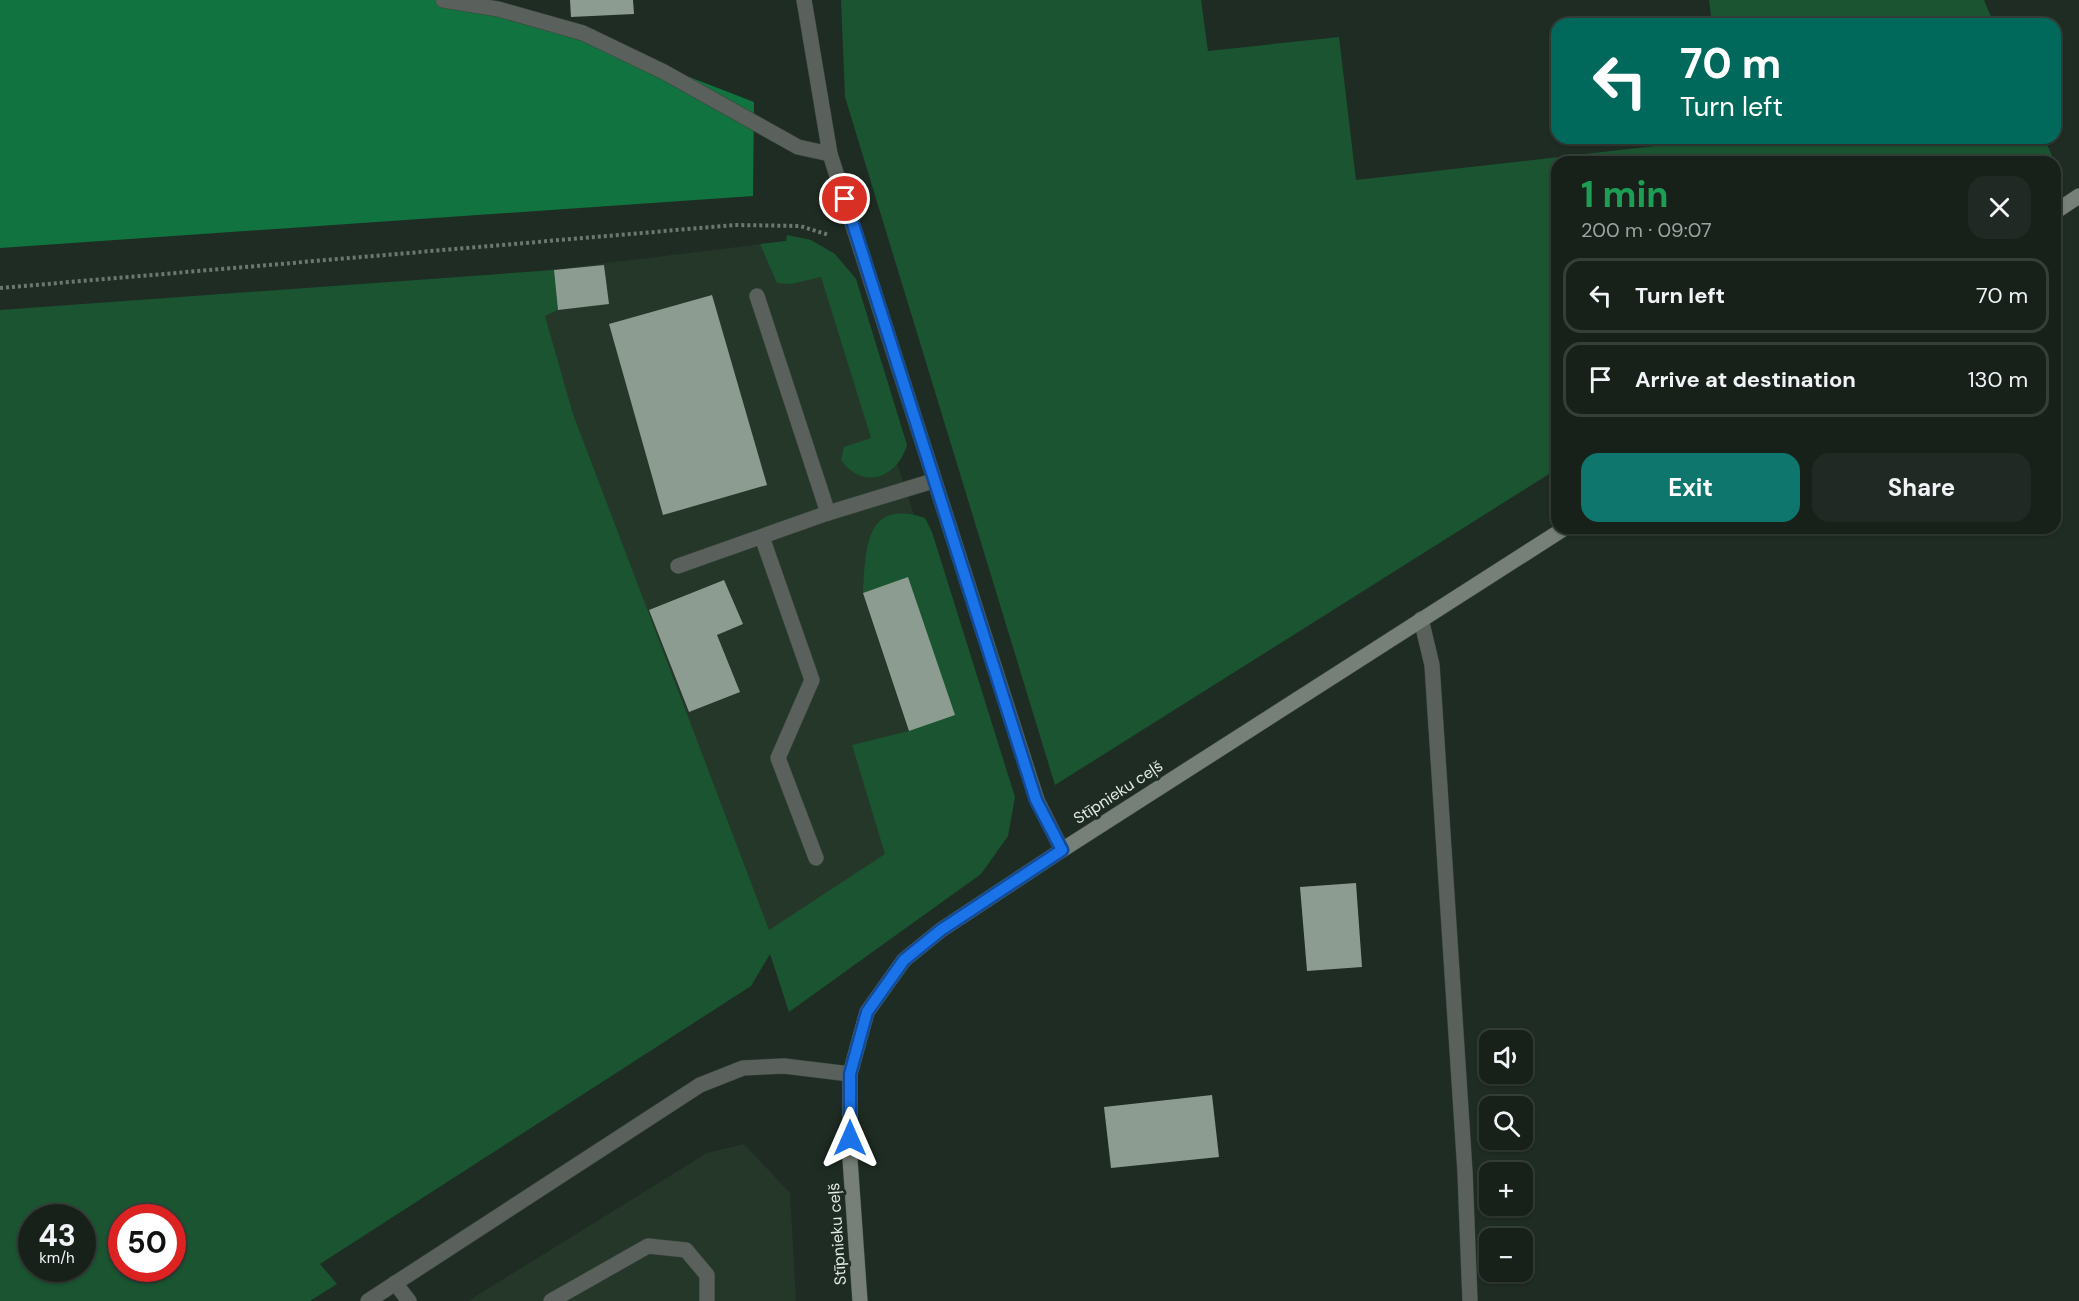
<!DOCTYPE html>
<html lang="en">
<head>
<meta charset="utf-8">
<style>
  body { margin:0; font-family:"DM Sans",sans-serif; background:#202923; color:#f1f3f6; height:100vh; display:flex; flex-direction:column; font-size:22px; white-space:nowrap }
  * { box-sizing:border-box; margin:0 }
  p { font-size:20px; color:#9ea3a2 }
  .icon { flex:none; width:33px; height:33px; fill:none; stroke:currentColor; stroke-width:2; stroke-linecap:round; stroke-linejoin:round }
  .map { position:relative; flex:1; overflow:hidden }
  .side { position:absolute; left:1551px; top:156px; width:510px; height:378px; display:flex; flex-direction:column; background:#17211a; border-radius:18px; box-shadow:0 2px 4px #0004,0 0 0 2px #363e39 }
  .side>* { flex:none }
  .top-card { position:absolute; left:1551px; top:18px; width:510px; height:126px; border-radius:18px; box-shadow:0 2px 4px #0004,0 0 0 2px #363e39; background:#00695c; color:#fff; overflow:hidden }
  .controls { position:absolute; left:1479px; top:1030px; display:grid; gap:12px }
  .controls a { display:grid; place-items:center; width:54px; height:54px; border-radius:12px; background:#17211a; box-shadow:0 2px 4px #0004,0 0 0 2px #363e39; font-size:30px }
  .speed { position:absolute; left:18px; top:1204px; display:flex; gap:12px; font-size:30px; font-weight:700; text-align:center }
  .speed>* { display:grid; place-content:center; width:78px; height:78px; border-radius:50%; background:#17211a; box-shadow:0 2px 4px #0004,0 0 0 2px #363e39; line-height:1 }
  .speed small { font-size:15px; font-weight:400 }
  .speed .limit { border:9px solid #d22; background:#fff; color:#111 }
  .pin { position:absolute; display:grid; place-items:center; width:51px; height:51px; color:#fff; margin:-26px; border:3px solid #fff; border-radius:50%; box-shadow:0 2px 6px #0007 }
  .me { position:absolute; width:66px; margin:-33px; rotate:0deg; stroke-linejoin:round; filter:drop-shadow(0 0 4px #0008) }
  .turn { display:flex; align-items:center; gap:21px; height:126px; padding:0 30px; font-size:27px }
  .turn .icon { width:78px; height:78px; stroke-width:2.5 }
  .turn b { display:block; font-size:42px; line-height:51px }
  .round { display:grid; place-items:center; flex:none; width:63px; height:63px; border-radius:18px; background:#202923 }
  .overview { display:flex; align-items:center; justify-content:space-between; height:102px; padding:0 30px }
  h1 { font-size:36px; font-weight:700; line-height:45px; color:#1e9e55 }
  .primary-button { display:flex; gap:12px; margin-top:auto; padding:12px 30px }
  .primary-button a { flex:1; height:69px; border-radius:18px; background:#0f766e; color:#fff; font-size:24px; font-weight:700; line-height:69px; text-align:center }
  .primary-button a+a { background:#202923; color:#f1f3f6 }
  ul { padding:0; list-style:none }
  li { display:flex; align-items:center; gap:18px; height:75px; margin:0 12px 9px; padding:0 18px; border:3px solid #363e39; border-radius:18px }
  li div { flex:1 }
  li b { display:block; font-size:22px }
  li em { font-style:normal }
  .map>svg:first-child { display:block }
  .built { fill:#243729 }
  .green { fill:#1a5431; fill-rule:evenodd }
  .forest { fill:#11733f }
  .building { fill:#8c9c90 }
  .lines { fill:none; stroke-linecap:round; stroke-linejoin:round }
  .lane-casing { stroke:#3a473e; stroke-width:16 }
  .street-casing { stroke:#3a473e; stroke-width:16 }
  .secondary-casing { stroke:#3a473e; stroke-width:16 }
  .path { stroke:#6c776f; stroke-width:4; stroke-dasharray:3 3; stroke-linecap:butt }
  .lane { stroke:#5a605c; stroke-width:15 }
  .street { stroke:#5a605c; stroke-width:15 }
  .secondary { stroke:#768078; stroke-width:15 }
  .route-casing { stroke:#114b97; stroke-width:15 }
  .route { stroke:#1a73e8; stroke-width:10 }
  .labels { text-anchor:middle; dominant-baseline:central; stroke-width:6; stroke-linejoin:round; paint-order:stroke }
  .street-label { font-size:16px; fill:#e1eae3; stroke:#1f2c23 }
</style>
</head>
<body>
<div class="map">
<svg width="2079" height="1301" viewBox="0 0 2079 1301">
  <rect width="100%" height="100%" fill="#1f2c23"/>
  <g class="built">
    <polygon points="787,241 834,272 917,524 990,782 770,953 508,275"/>
    <polygon points="744,1144 790,1193 796,1301 468,1301 707,1153"/>
  </g>
  <g class="green">
    <polygon points="841,0 1201,0 1208,51 1339,37 1356,180 1725,138 2044,138 2053,158 2046,162 1557,162 1557,469 1055,785 845,97"/>
    <polygon points="1709,0 1984,0 1994,24 1712,24"/>
    <path d="M787,235L811,240L835,254L856,279L907,445C897,479 862,490 841,460L844,447L871,438L821,277L791,284L777,283L760,244L786,241Z"/>
    <path d="M554,270L558,310L545,316L573,414L769,930L885,854L852,745L909,731L908,578L863,593C866,550 864,498 925,518L932,532L1015,797L1008,836L981,874L789,1012L770,954L751,986L320,1264L337,1284L310,1301H0V310ZM32,1218H82V1269H32ZM122,1218H172V1269H122Z"/>
  </g>
  <polygon class="forest" points="0,0 490,0 754,102 753,196 0,248"/>
  <g class="building">
    <polygon points="570,0 633,0 634,14 571,17"/>
    <polygon points="1553,65 1557,65 1557,105 1555,105"/>
    <polygon points="604,265 609,304 558,310 554,270"/>
    <polygon points="712,295 767,485 663,515 609,324"/>
    <polygon points="908,577 955,715 909,731 863,593"/>
    <polygon points="724,580 743,624 717,635 740,692 689,712 649,610"/>
    <polygon points="1356,883 1362,967 1307,971 1300,887"/>
    <polygon points="1212,1095 1219,1157 1111,1168 1104,1107"/>
  </g>
  <g class="lines">
    <g class="lane-casing">
      <g id="lane">
        <polyline points="757,296 828,513"/>
        <polyline points="762,537 812,680 778,758 816,858"/>
        <polyline points="678,566 828,513 933,481"/>
        <polyline points="395,1283 409,1301"/>
        <polyline points="368,1301 700,1085 743,1068 784,1066 850,1074"/>
        <polyline points="551,1301 648,1246 686,1250 707,1275 707,1301"/>
      </g>
    </g>
    <g class="street-casing">
      <g id="street">
        <polyline points="443,0 498,9 583,33 664,72 798,147 830,154"/>
        <polyline points="804,0 830,154 1037,800 1062,850"/>
        <polyline points="1421,619 1432,665 1465,1172 1470,1301"/>
      </g>
    </g>
    <g class="secondary-casing">
      <g id="secondary">
        <polyline points="2055,212 2079,196"/>
        <polyline points="860,1301 850,1159 850,1074 867,1012 904,960 941,930 1062,850 1565,528"/>
      </g>
    </g>
    <polyline class="path" points="0,288 735,225 800,226 829,235"/>
    <use href="#lane" class="lane"/>
    <use href="#street" class="street"/>
    <use href="#secondary" class="secondary"/>
  </g>
  <g class="lines">
    <g class="route-casing">
      <polyline id="route" points="845,199 1036,800 1062,850 941,930 904,960 867,1012 850,1074 850,1138"/>
    </g>
    <use href="#route" class="route"/>
  </g>
  <g class="labels">
    <g class="street-label">
      <text transform="translate(1118 792) rotate(-33)">Stīpnieku ceļš</text>
      <text transform="translate(837 1234) rotate(-94)">Stīpnieku ceļš</text>
    </g>
  </g>
</svg>
<div class="controls">
<a><svg class="icon" aria-label="sound" viewBox="0 0 24 24"><path d="M4 9h4l5-4v14l-5-4H4zM17 9q2 3 0 6"/></svg></a>
<a><svg class="icon" aria-label="search" viewBox="0 0 24 24"><circle cx="10" cy="10" r="6"/><path d="M15 15l6 6"/></svg></a>
<a>+</a>
<a>−</a>
</div>
<div class="speed"><div>43<small>km/h</small></div><div class="limit">50</div></div>
<div class="pin" style="left:845px;top:199px;background:#d93025"><svg class="icon" aria-label="arrive" viewBox="0 0 24 24"><path d="M6 21V4h12l-3 4 3 4H6"/></svg></div>
<svg class="me" style="left:850px;top:1138px" viewBox="-20 -20 40 40"><path d="M0-17L14 15 0 8-14 15z" fill="#1a73e8" stroke="#fff" stroke-width="4"/></svg>
<div class="top-card">
<div class="turn"><svg class="icon" aria-label="left" viewBox="0 0 24 24"><path d="M17 20v-9H6M10 6l-5 5 5 5"/></svg><div><b>70 m</b>Turn left</div></div>
</div>
<section class="side">
<div class="overview"><div><h1>1 min</h1><p>200 m · 09:07</p></div><a class="round"><svg class="icon" aria-label="close" viewBox="0 0 24 24"><path d="M6 6l12 12M18 6L6 18"/></svg></a></div>
<ul>
<li><svg class="icon" aria-label="left" viewBox="0 0 24 24"><path d="M17 20v-9H6M10 6l-5 5 5 5"/></svg><div><b>Turn left</b></div><em>70 m</em></li>
<li><svg class="icon" aria-label="arrive" viewBox="0 0 24 24"><path d="M6 21V4h12l-3 4 3 4H6"/></svg><div><b>Arrive at destination</b></div><em>130 m</em></li>
</ul>
<div class="primary-button"><a>Exit</a><a>Share</a></div>
</section>
</div>
</body>
</html>
